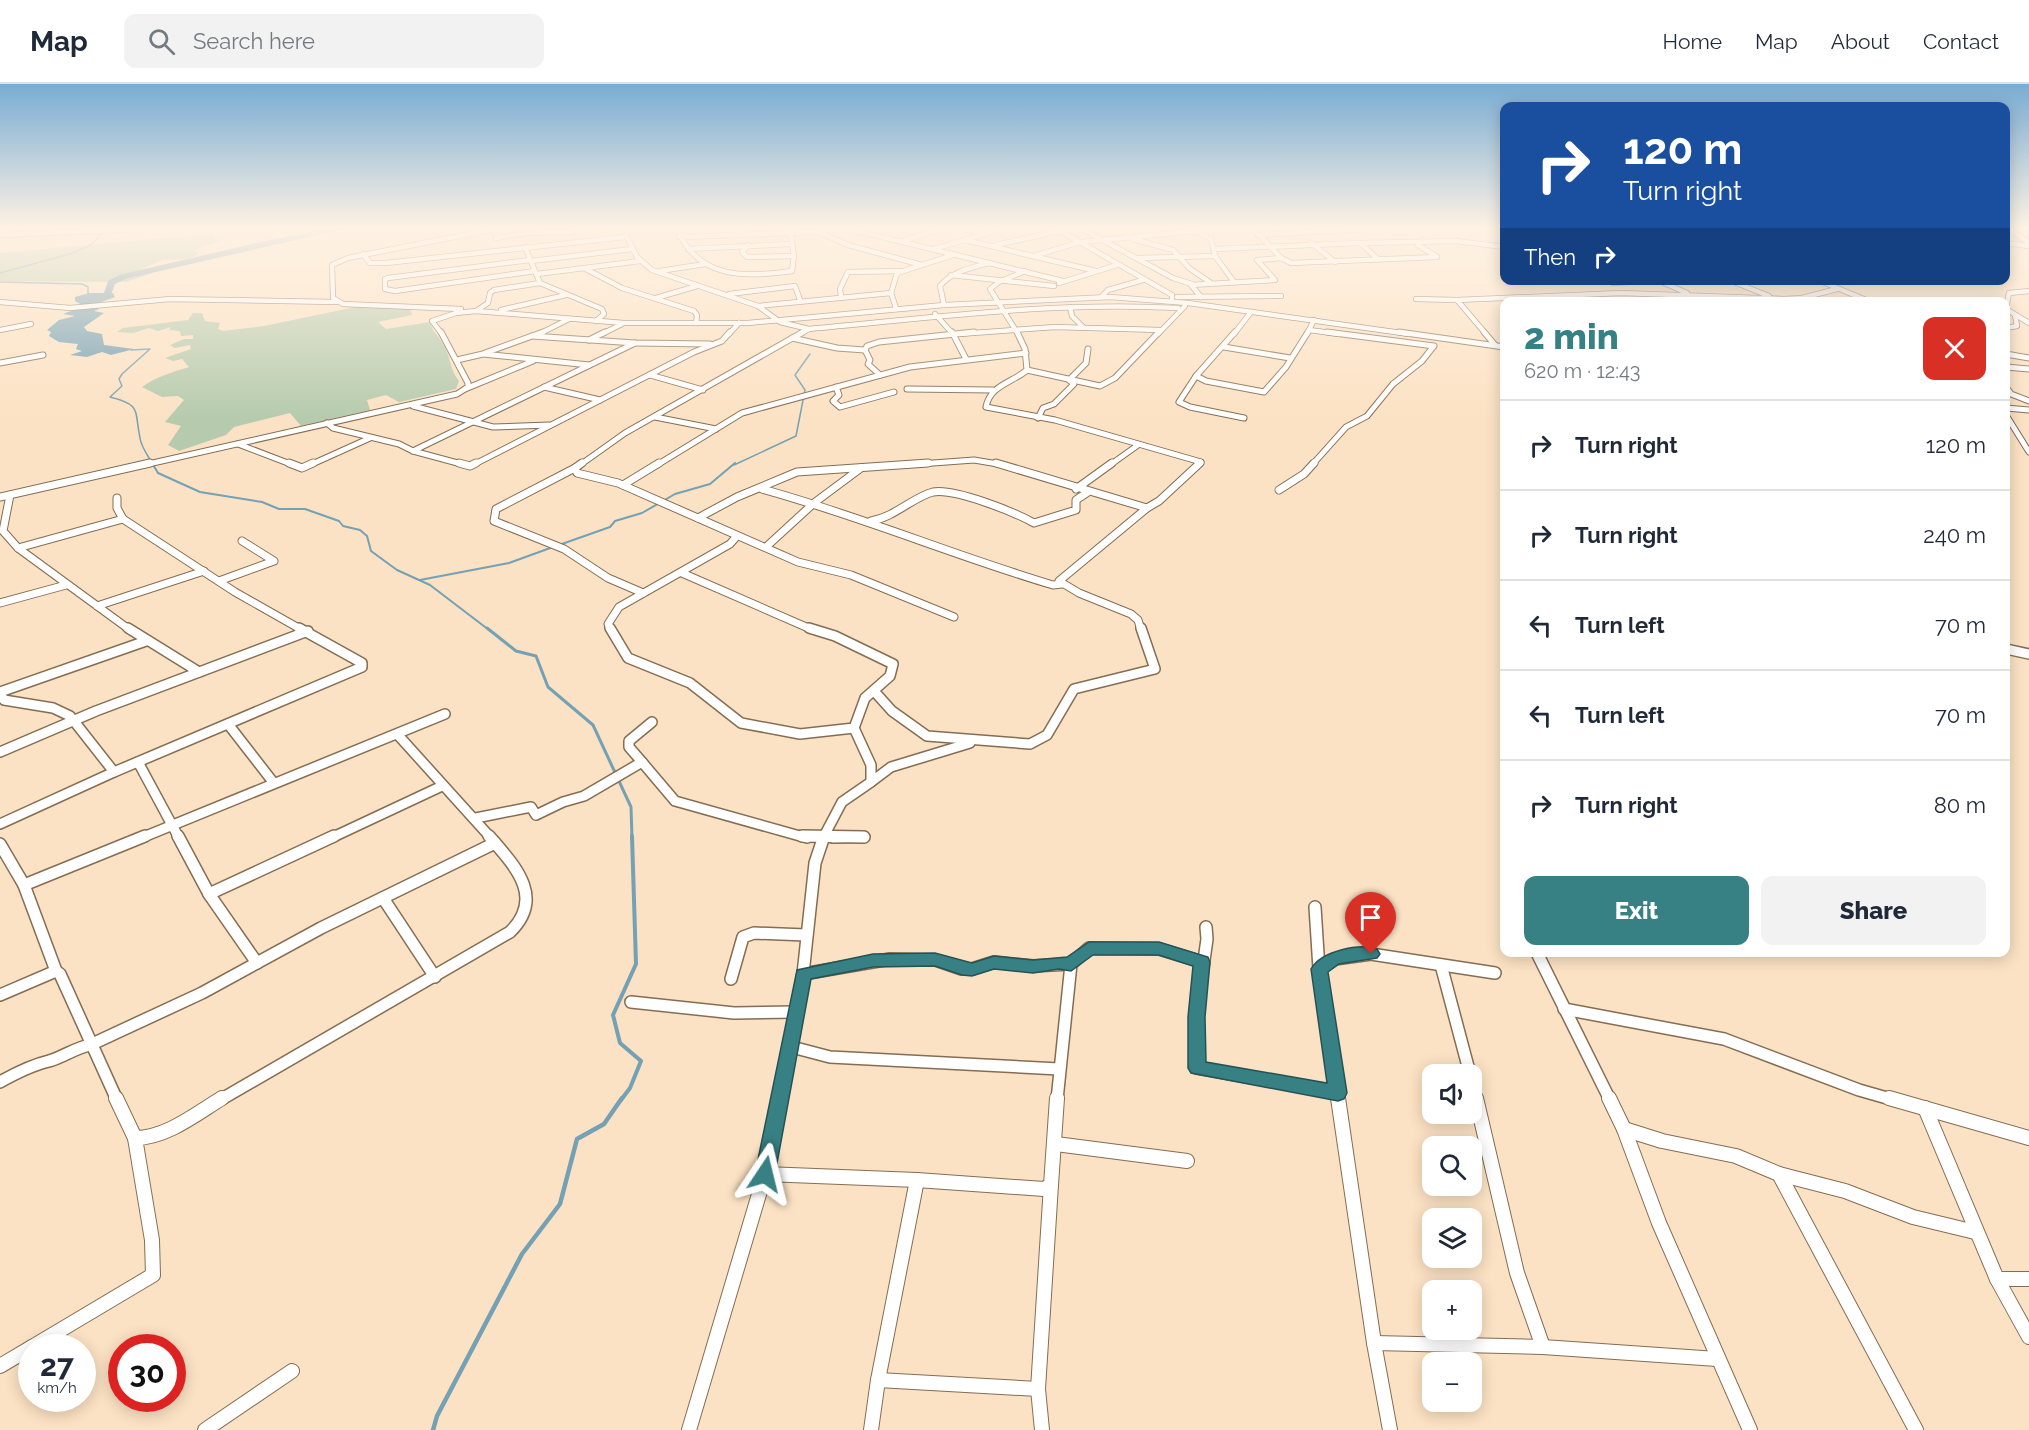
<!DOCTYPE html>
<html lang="en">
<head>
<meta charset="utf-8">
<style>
  body { margin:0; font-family:Raleway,sans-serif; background:#f2f2f3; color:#1f2937; height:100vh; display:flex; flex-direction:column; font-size:22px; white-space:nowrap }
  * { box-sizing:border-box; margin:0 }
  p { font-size:20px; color:#747a83 }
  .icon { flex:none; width:33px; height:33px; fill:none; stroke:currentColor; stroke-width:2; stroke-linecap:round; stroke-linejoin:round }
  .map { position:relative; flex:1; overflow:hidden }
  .details { position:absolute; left:1500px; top:213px; width:510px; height:660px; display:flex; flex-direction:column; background:#fff; border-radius:12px; box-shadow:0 3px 15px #0003 }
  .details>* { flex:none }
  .hud { position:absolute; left:1500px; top:18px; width:510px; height:183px; border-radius:12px; box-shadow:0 3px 15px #0003; background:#1a4fa0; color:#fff; overflow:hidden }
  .fabs { position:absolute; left:1422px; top:980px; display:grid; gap:12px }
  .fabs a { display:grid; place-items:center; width:60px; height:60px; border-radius:12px; background:#fff; box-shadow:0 3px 15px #0003; font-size:30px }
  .speed { position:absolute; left:18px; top:1250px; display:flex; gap:12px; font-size:30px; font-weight:700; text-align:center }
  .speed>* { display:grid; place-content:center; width:78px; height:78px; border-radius:50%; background:#fff; box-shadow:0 3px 15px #0003; line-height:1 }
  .speed small { font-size:15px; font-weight:400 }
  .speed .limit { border:9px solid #d22; background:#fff; color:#111 }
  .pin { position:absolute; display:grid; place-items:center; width:51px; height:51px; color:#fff; margin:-62px -26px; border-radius:50% 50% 50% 0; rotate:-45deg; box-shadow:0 0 6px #0007 }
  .pin .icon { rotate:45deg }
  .me { position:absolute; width:66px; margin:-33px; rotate:10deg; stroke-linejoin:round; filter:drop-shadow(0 0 4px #0008) }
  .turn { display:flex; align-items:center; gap:21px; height:126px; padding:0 24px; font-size:27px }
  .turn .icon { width:78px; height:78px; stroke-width:2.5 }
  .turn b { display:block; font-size:42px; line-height:51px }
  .then { display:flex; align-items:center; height:57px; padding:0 24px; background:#0003; gap:12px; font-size:22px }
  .round { display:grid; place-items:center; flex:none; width:63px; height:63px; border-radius:12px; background:#f2f2f3 }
  .head { display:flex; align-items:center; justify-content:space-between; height:102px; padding:0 24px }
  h1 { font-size:36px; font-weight:800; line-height:45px; color:#378084 }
  .primary-button { display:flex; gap:12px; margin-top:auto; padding:12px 24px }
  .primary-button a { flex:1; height:69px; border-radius:12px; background:#378084; color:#fff; font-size:24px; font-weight:800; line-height:69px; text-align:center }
  .primary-button a+a { background:#f2f2f3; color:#1f2937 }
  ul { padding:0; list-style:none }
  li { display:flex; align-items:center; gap:18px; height:90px; padding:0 24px; border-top:2px solid #e0e1e3 }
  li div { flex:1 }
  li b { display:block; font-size:22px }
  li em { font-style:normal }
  header { display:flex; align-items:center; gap:36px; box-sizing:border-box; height:84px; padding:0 30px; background:#fff; border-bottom:2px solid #e0e1e3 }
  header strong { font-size:28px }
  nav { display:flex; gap:33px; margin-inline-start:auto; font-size:21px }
  .search { width:420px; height:54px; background:#f2f2f3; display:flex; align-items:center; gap:15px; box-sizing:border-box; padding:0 21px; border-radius:12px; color:#747a83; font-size:22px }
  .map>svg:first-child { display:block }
  .green { fill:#b6cbae }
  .water { fill:#74a1b3 }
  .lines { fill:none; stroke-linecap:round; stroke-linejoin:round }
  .stream-far4 { stroke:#74a1b3; stroke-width:1.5 }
  .stream-far3 { stroke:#74a1b3; stroke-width:2 }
  .stream-far2 { stroke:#74a1b3; stroke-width:3 }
  .stream-far1 { stroke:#74a1b3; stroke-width:4 }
  .stream { stroke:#74a1b3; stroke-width:4.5 }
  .river { fill:#74a1b3; fill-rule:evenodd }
  .street-far5-casing { stroke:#846d52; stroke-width:6 }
  .street-far4-casing { stroke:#846d52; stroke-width:7 }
  .street-far3-casing { stroke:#846d52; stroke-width:9 }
  .street-far2-casing { stroke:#846d52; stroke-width:12 }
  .street-far1-casing { stroke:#846d52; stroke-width:14 }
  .street-casing { stroke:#846d52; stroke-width:16 }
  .street-far5 { stroke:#fff; stroke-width:4.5 }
  .street-far4 { stroke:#fff; stroke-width:5 }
  .street-far3 { stroke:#fff; stroke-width:7 }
  .street-far2 { stroke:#fff; stroke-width:9 }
  .street-far1 { stroke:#fff; stroke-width:11 }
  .street { stroke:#fff; stroke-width:14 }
  .route { fill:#378084; stroke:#245356; stroke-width:1.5 }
</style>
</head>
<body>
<header>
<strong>Map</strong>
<div class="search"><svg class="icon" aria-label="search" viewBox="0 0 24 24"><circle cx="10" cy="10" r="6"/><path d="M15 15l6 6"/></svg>Search here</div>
<nav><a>Home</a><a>Map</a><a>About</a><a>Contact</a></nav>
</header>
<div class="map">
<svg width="2029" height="1346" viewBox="0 0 2029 1346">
  <rect width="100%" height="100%" fill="#fce2c4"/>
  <g class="green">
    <polygon points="217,149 214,154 222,156 194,166 199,170 188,175 162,176 138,187 153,189 126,198 0,197 0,169"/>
    <path d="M360,222L410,225L412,231L378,238L386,245L430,238C432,247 437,250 442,258C451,271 449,285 459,297L456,305L399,318L386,311L367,316L370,326L301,342L290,329L234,343L226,351L179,367L168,361L181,342L165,338L184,316L178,312L162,313L142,303C156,293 172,288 189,283L182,275L173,277L165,274L191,265L190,261L175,264L170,261L184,255H193V251L181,252L180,247L169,246L171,243L158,247L149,244L133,249L117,248L123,244L188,236L193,229H202L205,237L220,239L218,245L223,247L264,242Z"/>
  </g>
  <polygon class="water" points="113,209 115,213 93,221 99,225 94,227 104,229 84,243 87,247 102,250 104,261 134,265 111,271 102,268 87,273 70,271 82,267 76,265 78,260 59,258 49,252 51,248 47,246 59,236 75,232 63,230 84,222 75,217 75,213 89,209"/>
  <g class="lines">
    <g class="stream-far4">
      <polyline points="0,189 73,169 91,161 104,147"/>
      <polyline points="0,198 82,200 88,203 88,212"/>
      <path d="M131,266L150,265L122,290L119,295L122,302L110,313C142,321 134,326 140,354C141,363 149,373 153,381"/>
      <polyline points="734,381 796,352 805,306 795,291 810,270"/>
    </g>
    <g class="stream-far3">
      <polyline points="152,379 158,389 200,408 262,418 279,425 305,425 339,437 343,442 360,446 367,452 371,467 397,486 430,501 489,546"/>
      <polyline points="559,461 610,443 615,437 642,429 675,410 710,400 735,379"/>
      <polyline points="420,496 509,479 553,463"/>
    </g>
    <polyline class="stream-far2" points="487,544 516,567 536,572 548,603 593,641 631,723 632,754"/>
    <polyline class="stream-far1" points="621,1016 630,1004 641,977 620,959 613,931 636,880 632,752"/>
    <polyline class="stream" points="433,1346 437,1332 522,1170 560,1120 577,1055 604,1040 622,1014"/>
    <polygon class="river" points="325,145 344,145 125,195 115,200 111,211 104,209 108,197 119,191 269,156"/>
    <g class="street-far5-casing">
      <g id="street-far5">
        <polyline points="623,145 637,173 652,186 758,222 780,238 809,245"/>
        <path d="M677,145C698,195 745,194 792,187L794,172L790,145"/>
        <polyline points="849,145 1063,197"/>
        <polyline points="967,145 985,150"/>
        <polyline points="1057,145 1172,211 1172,217"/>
        <polyline points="1082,145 1173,194 1192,200"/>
        <polyline points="1193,145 1211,155 1215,172 1234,198"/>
        <polyline points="1254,145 1281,174 1291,179 1437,173"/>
        <polyline points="2010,145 2029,159"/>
        <polyline points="0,151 143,145"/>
        <polyline points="1258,151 1368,145"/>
        <polyline points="679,153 819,148 848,161 922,181"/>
        <polyline points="496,154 527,149 572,148"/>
        <polyline points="1133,155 1173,166 1189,184 1211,199"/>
        <polyline points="905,156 940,145"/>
        <polyline points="965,156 1096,187"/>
        <polyline points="1422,157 1418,161 1437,173"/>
        <polyline points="1311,159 1335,178"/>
        <polyline points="2006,159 2029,162"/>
        <polyline points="748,161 742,168 747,173 794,172"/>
        <polyline points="996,161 1059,147"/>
        <polyline points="525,163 540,199 602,225 604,230 596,237"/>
        <polyline points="688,165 790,160"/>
        <polyline points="934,165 1001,145"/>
        <polyline points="1214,165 1360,159"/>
        <polyline points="363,170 370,179 386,179 625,153"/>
        <polyline points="1034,172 1080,158 1196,147"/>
        <polyline points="1138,174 1215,172"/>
        <polyline points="1378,175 1360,159 1456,157 1504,163"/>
        <polyline points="530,176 388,194 385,195 385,205 395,207 535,187"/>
        <polyline points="531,177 632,165"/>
        <polyline points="584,184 622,204 694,227 697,231 696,239"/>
        <polyline points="660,187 705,180"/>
        <polyline points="537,190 640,177"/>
        <polyline points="951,191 1054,202"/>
        <polyline points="1729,196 1769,212"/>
        <polyline points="1818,196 1871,218"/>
        <polyline points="1662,198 1687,209"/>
        <polyline points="1059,199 1117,181"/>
        <polyline points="1613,199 1662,196"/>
        <polyline points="2029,207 2009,209 2006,225 2029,239"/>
        <polyline points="729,210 795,202 800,216"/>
        <polyline points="841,213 840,205 848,188 901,187"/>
        <polyline points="1101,213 1108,206 1143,196"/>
        <polyline points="1177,213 1281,212"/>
        <polyline points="1201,213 1191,201 1275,196 1257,176 1281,174"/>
        <polyline points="656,214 697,202"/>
        <polyline points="1416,215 1457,216"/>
        <polyline points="0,218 70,224 170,215 336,218"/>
        <path d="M944,221L940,202C952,187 971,184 989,179"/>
        <polyline points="758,222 891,209"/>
        <polyline points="1070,223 1072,232 1083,243"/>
        <polyline points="896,224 891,209 897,189 953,171"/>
        <polyline points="461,225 343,220 333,214 332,181 348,174 495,145"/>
        <polyline points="501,226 566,211"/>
        <polyline points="476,227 488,219 490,209 494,206 540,199"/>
        <polyline points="935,230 953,250"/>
        <polyline points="2006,244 2017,242 2015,231"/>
        <polyline points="0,246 31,240"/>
        <polyline points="1309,246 1339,250"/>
        <polyline points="442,250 432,237 456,229 476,227 624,239 748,239 944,221 1110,213 1188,219 1409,250"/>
        <polyline points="539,250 569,235"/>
        <polyline points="602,250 622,240"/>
        <polyline points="729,250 739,239"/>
        <path d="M800,250L809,245C931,234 1055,217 1178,224"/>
        <polyline points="959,250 1055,243 1160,246"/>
        <polyline points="1018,250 990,205 999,198 1025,187"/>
        <polyline points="1158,250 1185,222"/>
        <polyline points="1234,250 1251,228"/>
        <polyline points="1307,250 1314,236"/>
        <polyline points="1486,250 1457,216 1621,209 1784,215 1802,214 1837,205"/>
      </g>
    </g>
    <g class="street-far4-casing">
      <g id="street-far4">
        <polyline points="952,248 966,275"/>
        <path d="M1017,248L1025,265L1027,286C1012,299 990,301 986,323L1055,336L1201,378L1198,381"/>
        <polyline points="1235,248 1196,292 1179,318 1190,323 1244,334"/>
        <polyline points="1327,248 1434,262"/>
        <polyline points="1399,248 1504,263"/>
        <polyline points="1484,248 1495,261"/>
        <polyline points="532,252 635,259 710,260"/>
        <polyline points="792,254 837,264 865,266"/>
        <polyline points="589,256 605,248"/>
        <polyline points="1224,263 1290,274"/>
        <polyline points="485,269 543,248"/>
        <polyline points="2006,270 2029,274"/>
        <polyline points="457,276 483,270 589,281"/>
        <polyline points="0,279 43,271"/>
        <polyline points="2006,283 2029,285"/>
        <polyline points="1027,286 1100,302 1115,294 1159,248"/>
        <polyline points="650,291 703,306"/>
        <polyline points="880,291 868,280 870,276 865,266 867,262 879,258 974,248"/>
        <polyline points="1196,292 1206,297 1264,308 1286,283 1308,248"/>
        <polyline points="544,303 600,316"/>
        <polyline points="836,303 839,311 833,317 840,323 894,308"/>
        <polyline points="2006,303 2011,310 2029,317"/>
        <polyline points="465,305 533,277"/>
        <polyline points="907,305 993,306"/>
        <polyline points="413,322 493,343 549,341"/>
        <polyline points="2006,324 2029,326"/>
        <polyline points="2006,331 2029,368"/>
        <polyline points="655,333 716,345"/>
        <polyline points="1038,334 1043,324 1054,320 1074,300 1069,296 1086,279 1088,265"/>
        <polyline points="327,339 333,344 399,360 413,367 635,259"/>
        <polyline points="238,360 293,381"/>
        <polyline points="413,367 465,381"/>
        <polyline points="144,381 457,310 468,303 468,299 441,248"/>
        <polyline points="310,381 370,354"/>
        <polyline points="473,381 694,268 722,257 730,248"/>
        <polyline points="580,381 625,349 803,248"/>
        <polyline points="657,381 742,329 910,283 1026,269"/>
        <polyline points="906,381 974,376 1004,381"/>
        <polyline points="1110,381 1138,361"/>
        <polyline points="1312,381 1346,343 1367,332 1393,300 1422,277 1433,263"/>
      </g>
    </g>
    <g class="street-far3-casing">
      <g id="street-far3">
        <polyline points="289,379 302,384 313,379"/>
        <polyline points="459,379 470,382 476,379"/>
        <polyline points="582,379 575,384 577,389 618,399 798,478 851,491 954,533"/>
        <polyline points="996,379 1147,424 1159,417 1200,379"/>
        <polyline points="575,384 496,425 494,437 564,465 608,494 643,509"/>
        <polyline points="623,401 659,379"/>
        <path d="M762,405C861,432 955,472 1053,501L1062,500"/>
        <polyline points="1076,405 1112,379"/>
        <polyline points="1279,406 1304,390 1314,379"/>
        <polyline points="10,411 3,447 18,464 130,546"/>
        <polyline points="0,413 150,379"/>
        <polyline points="117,414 117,424 123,435 235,508 302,546"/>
        <polyline points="698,434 737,413 797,388 928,379"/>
        <path d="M871,437C895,433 913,413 933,408C955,404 1014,428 1034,439L1076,426V416L1088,408"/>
        <polyline points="766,463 814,419 861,384"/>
        <polyline points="18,464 123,435"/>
        <polyline points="682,489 813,546"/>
        <polyline points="219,497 274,477 242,457"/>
        <polyline points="0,519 66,501"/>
        <polyline points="97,522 204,487"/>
        <polyline points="611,546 608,540 619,523 730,460 737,452"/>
        <polyline points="1141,546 1138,536 1131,530 1079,509 1059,497 1147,424"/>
      </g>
    </g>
    <g class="street-far2-casing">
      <g id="street-far2">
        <polyline points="128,544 199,588"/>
        <polyline points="610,544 628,574 690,599 741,639 800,650 854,644 865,614 890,592 893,580 835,552 809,544"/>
        <polyline points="2006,565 2029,570"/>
        <polyline points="874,607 892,627 927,652 1030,660 1047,651 1074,605 1155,585 1141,544"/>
        <polyline points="0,608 146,557"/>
        <polyline points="0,609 4,616 53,624 70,632 114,688"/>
        <polyline points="228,640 273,698"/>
        <polyline points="398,651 491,754"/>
        <polyline points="0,668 96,627 308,547"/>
        <polyline points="138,678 179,754"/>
        <polyline points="642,678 675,717 807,754"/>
        <polyline points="871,698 891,683 970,659"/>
        <polyline points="476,734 531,723 536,731 563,718 584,712 642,678 629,663 629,657 652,638"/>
        <polyline points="0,740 114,688 362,583 362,579 299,544"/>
        <polyline points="141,754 445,630"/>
        <polyline points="331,754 442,702"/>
        <polyline points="823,754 842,718 871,698 871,681 854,644"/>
        <polyline points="833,754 864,753"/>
      </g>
    </g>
    <g class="street-far1-casing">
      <g id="street-far1">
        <polyline points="178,752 209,810 257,879"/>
        <polyline points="802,752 864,753"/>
        <polyline points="0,760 24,801 56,887 60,890 117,1016"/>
        <polyline points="24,801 145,752"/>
        <polyline points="209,810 334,752"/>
        <polyline points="383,814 435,893"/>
        <polyline points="1315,823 1319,885"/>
        <polyline points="1206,843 1207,855 1196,933 1197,984 1338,1009"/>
        <polyline points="1538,871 1610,1016"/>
        <polyline points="1441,881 1470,990"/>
        <polyline points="803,890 890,875 935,876 961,885 972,885 994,878 1033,882 1071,880 1089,864 1159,865 1202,878"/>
        <polyline points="731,895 743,853 754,849 806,851"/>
        <polyline points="0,911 56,887"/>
        <polyline points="631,918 734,929 795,928"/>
        <polyline points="1564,925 1724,955 1859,1006 1894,1016"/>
        <polyline points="788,962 830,973 1059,985"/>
        <polyline points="1472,997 1476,1016"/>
        <path d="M0,998C16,989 32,981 49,977C63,973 75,964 90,961L202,909L321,844L495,759"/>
        <path d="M220,1016L510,848C546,813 514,781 489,752"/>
        <polyline points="779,1016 803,890 815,779 824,752"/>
        <polyline points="1057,1016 1071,880"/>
        <polyline points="1338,1016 1319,885 1335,875 1371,870 1495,889"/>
      </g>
    </g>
    <g class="street-casing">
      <g id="street">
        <polyline points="1338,1014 1374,1259 1390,1346"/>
        <polyline points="1476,1014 1517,1189 1543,1263"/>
        <polyline points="1609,1014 1624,1045 1659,1139 1750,1346"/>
        <polyline points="1889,1014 2029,1054"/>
        <polyline points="1925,1024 1997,1195"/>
        <polyline points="1624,1045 1662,1057 1736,1072 1779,1090 1845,1107 1913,1133 1975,1148"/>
        <path d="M135,1054C166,1054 196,1030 222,1014"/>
        <polyline points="1056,1060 1187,1077"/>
        <polyline points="765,1090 917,1096 1044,1105 1051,1101 1057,1014"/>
        <polyline points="1779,1090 1916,1346"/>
        <polyline points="2029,1195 1997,1195 2029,1253"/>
        <polyline points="1374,1259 1543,1263 1717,1275"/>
        <polyline points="32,1263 153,1191 152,1156 135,1054 116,1014"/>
        <polyline points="0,1282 32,1263"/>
        <polyline points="878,1296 1038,1305"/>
        <polyline points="205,1346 292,1287"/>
        <polyline points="689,1346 765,1090 779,1014"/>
        <polyline points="871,1346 878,1296 917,1096"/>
        <polyline points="1042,1346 1038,1305 1051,1101"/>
      </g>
    </g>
    <use href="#street-far5" class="street-far5"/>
    <use href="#street-far4" class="street-far4"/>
    <use href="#street-far3" class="street-far3"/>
    <use href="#street-far2" class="street-far2"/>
    <use href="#street-far1" class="street-far1"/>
    <use href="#street" class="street"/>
  </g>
  <linearGradient id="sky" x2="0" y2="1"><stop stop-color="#79acd3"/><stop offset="0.43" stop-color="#fef2e4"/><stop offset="1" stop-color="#fef2e4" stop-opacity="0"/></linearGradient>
  <rect width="2029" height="334" fill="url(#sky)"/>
  <path class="route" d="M1089,858H1159L1208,873L1210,878L1205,933L1206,978L1327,999L1311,885C1321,867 1359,859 1377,865L1380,870L1377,874L1339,880L1328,888L1347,1009L1344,1015L1338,1017L1191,989L1188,984V933L1193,882L1159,871H1093L1071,887L1059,885L1033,889L994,885L972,892L962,891L935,882L873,883L811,895L775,1090L772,1097L765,1099L758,1097L755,1090L797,886L873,870L935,869L972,879L994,872L1033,876L1067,873Z"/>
</svg>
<div class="fabs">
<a><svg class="icon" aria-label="sound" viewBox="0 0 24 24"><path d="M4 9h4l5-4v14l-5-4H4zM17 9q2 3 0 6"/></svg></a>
<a><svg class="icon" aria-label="search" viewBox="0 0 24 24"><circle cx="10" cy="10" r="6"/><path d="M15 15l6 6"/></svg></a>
<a><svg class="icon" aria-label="layers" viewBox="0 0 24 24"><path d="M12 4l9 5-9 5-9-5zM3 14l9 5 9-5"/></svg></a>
<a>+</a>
<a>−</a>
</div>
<div class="speed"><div>27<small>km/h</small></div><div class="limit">30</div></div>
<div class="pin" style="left:1371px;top:870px;background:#d93025"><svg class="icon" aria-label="arrive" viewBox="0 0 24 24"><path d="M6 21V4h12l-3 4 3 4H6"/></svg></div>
<svg class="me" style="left:765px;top:1090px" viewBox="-20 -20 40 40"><path d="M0-17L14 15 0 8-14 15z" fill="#378084" stroke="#fff" stroke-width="4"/></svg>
<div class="hud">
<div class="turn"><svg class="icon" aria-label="right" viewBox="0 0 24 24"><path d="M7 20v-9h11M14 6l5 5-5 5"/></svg><div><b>120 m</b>Turn right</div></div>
<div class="then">Then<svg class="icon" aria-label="right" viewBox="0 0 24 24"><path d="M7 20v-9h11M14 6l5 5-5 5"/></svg></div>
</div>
<section class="details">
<div class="head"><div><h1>2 min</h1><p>620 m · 12:43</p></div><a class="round" style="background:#d93025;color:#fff"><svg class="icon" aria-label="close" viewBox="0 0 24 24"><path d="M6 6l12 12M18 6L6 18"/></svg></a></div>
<ul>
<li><svg class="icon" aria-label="right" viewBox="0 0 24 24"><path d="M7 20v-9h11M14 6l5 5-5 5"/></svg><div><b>Turn right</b></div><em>120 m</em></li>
<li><svg class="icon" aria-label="right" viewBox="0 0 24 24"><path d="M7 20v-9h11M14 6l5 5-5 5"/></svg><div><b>Turn right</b></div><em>240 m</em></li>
<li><svg class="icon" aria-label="left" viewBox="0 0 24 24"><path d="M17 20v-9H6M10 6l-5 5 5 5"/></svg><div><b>Turn left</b></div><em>70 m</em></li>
<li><svg class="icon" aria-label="left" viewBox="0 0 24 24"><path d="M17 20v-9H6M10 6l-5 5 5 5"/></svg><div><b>Turn left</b></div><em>70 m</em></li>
<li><svg class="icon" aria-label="right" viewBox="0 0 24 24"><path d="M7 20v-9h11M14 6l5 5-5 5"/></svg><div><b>Turn right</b></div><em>80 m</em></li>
</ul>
<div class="primary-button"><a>Exit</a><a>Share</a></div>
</section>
</div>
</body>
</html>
